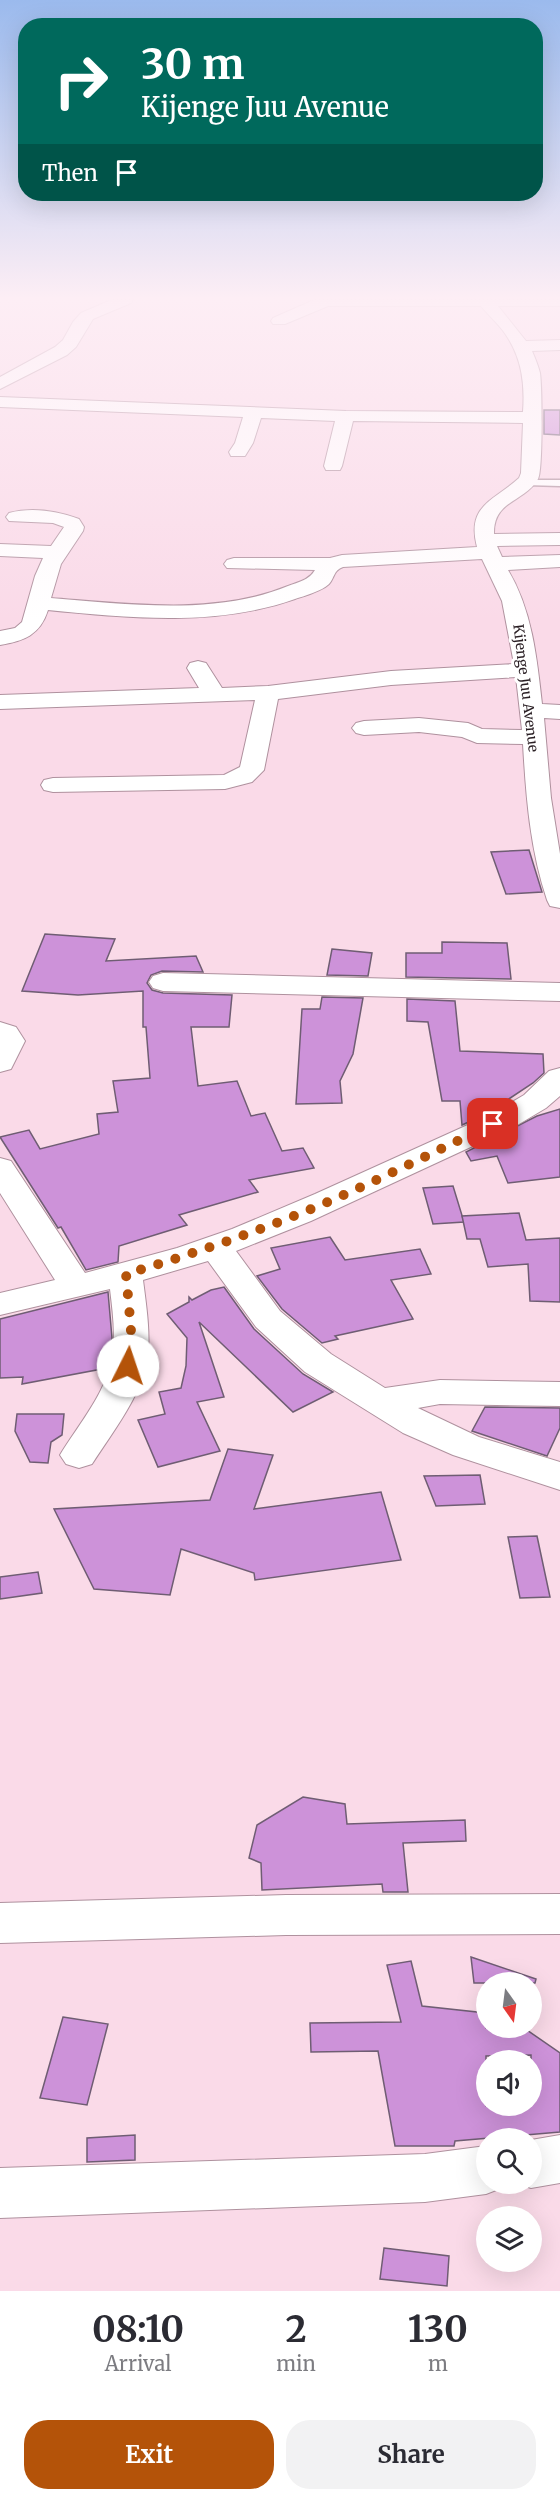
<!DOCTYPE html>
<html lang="en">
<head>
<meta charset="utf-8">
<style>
  body { margin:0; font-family:Merriweather,serif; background:#f2f2f3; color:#2b2b33; height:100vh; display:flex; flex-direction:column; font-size:22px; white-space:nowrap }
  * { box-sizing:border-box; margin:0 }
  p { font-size:20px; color:#7c7c81 }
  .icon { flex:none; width:33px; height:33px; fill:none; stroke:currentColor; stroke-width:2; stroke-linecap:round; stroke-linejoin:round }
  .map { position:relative; height:2291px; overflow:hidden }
  .panel { display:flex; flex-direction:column; background:#fff; flex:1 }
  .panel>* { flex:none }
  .banner { position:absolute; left:18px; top:18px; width:525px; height:183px; border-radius:24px; box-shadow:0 6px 24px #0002; background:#00695c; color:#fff; overflow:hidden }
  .needle { width:39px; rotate:166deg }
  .buttons { position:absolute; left:476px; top:1972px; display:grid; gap:12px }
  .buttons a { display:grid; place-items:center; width:66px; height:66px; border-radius:50%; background:#fff; box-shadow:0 6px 24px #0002; font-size:30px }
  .pin { position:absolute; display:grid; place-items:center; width:51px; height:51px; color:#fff; margin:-26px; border-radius:12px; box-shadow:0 3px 9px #0006 }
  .me { position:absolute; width:66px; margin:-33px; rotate:4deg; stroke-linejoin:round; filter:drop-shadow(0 0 4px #0008) }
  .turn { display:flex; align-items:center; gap:21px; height:126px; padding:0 24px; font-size:27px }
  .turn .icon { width:78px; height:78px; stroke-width:2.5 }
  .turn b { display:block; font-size:42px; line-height:51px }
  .then { display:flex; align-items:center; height:57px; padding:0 24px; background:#0003; gap:12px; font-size:22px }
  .eta { display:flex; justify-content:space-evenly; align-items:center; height:102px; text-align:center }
  .eta b { font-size:36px; font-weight:700; line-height:42px }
  .button { display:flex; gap:12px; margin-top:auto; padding:12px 24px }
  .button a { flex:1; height:69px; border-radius:24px; background:#b45309; color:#fff; font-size:24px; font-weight:700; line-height:69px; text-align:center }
  .button a+a { background:#f2f2f3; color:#2b2b33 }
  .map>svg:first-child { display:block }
  .building { fill:#cd92d9; stroke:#6f5d73; stroke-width:1.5; fill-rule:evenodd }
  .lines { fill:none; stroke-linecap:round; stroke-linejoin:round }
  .lane-casing { stroke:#af919e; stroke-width:3 }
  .street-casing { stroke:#af919e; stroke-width:2 }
  .lane { fill:#fff; fill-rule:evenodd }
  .street { fill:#fff; fill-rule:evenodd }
  .route { stroke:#b45309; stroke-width:10; stroke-dasharray:0 18 }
  .labels { text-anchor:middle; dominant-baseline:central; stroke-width:6; stroke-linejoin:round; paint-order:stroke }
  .far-street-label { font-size:14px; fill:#2a1f24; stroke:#fff }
</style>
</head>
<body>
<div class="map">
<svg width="560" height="2291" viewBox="0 0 560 2291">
  <rect width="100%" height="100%" fill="#fadae8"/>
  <g class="building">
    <polygon points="544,410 560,410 560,435 544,434"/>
    <polygon points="529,850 542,892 506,894 491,852"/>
    <polygon points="45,934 115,939 106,961 196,956 203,972 162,971 151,975 147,983 152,990 163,993 232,995 229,1027 191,1027 198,1086 237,1081 251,1116 265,1113 282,1151 303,1148 314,1168 249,1180 258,1192 179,1215 187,1225 119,1246 118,1262 86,1270 61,1227 58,1228 0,1137 29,1130 40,1149 99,1134 97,1114 118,1112 113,1081 150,1078 146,1027 143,1027 143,991 78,995 22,991"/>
    <polygon points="442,942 507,943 511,979 406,977 406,953 442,953"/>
    <polygon points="332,949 372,953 368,976 327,975"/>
    <polygon points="322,997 363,998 353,1054 340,1081 342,1103 296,1104 302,1009 320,1009"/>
    <polygon points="407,999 455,1001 460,1051 543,1054 544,1073 533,1083 486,1114 462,1125 460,1101 442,1101 428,1022 407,1021"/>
    <polygon points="560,1109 560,1177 508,1183 497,1156 471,1161 466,1152 537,1116"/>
    <polygon points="453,1186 464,1222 433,1224 423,1188"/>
    <polygon points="519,1213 526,1240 560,1238 560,1302 530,1301 528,1264 488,1267 480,1239 467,1239 462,1216"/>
    <polygon points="330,1237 345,1260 420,1249 431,1274 391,1280 413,1319 335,1336 338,1339 322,1343 282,1309 257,1276 280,1269 271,1248"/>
    <polygon points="224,1287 254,1329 303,1374 333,1392 293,1412 199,1322 224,1397 197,1402 220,1451 158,1467 138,1420 165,1414 159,1392 181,1388 186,1366 187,1338 167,1314 189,1302 189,1297 192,1300 211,1290"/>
    <polygon points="108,1292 112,1338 107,1368 22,1384 23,1377 0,1378 0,1319"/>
    <polygon points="485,1407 560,1408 560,1428 547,1456 472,1431"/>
    <polygon points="17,1414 64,1414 62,1435 51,1442 48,1463 30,1462 15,1431"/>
    <polygon points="228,1449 273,1455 254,1509 381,1492 401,1560 255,1580 254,1573 181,1549 170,1595 94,1589 54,1509 210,1500"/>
    <polygon points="480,1475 485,1504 436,1506 424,1476"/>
    <polygon points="537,1536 550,1597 520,1598 508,1537"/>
    <polygon points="38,1572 42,1593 0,1599 0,1577"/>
    <polygon points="303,1797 345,1804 347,1824 465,1820 466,1841 403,1843 408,1892 383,1892 382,1884 262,1890 261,1863 249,1858 257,1825"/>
    <polygon points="471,1957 536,1979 535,1983 474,1983"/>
    <path d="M411,1961L422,2006L486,2013V2028H524L560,2053V2132L455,2141L454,2146H395L378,2051L311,2052L310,2023L401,2022L387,1965ZM531,2055V2106H486V2056Z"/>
    <polygon points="63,2017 108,2024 87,2105 40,2098"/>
    <polygon points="135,2135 135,2160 87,2162 87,2138"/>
    <polygon points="384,2248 449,2256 447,2286 380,2279"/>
  </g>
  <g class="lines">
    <g class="lane-casing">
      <polygon id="lane" points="523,480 560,480 560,486 526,485 523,484"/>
    </g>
    <g class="street-casing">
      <g id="street">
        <polygon points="111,300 133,300 131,303 93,319 76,347 67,355 0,389 0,377 55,347 63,340 73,322 81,313"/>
        <path d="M314,300H560V306H498L526,341L560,340V350L532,351C535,358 538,365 540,373C542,386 543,470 538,479C524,503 493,500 494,534L560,533V545L497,546L502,557L560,555V567L508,570C532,610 537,658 542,704L560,705V719L544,718L551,798L560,854V908L550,906L547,900C530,849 526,797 523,744L477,743L462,737L419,732L364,735L356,733L352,728L356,723L364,721L419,718L468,723L482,729L522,730L516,677L391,685L278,699L264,770L252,782L225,789L53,792L44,790L41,785L44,780L53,778L224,775L240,767L255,700L0,709V695L199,688L187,668L190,663L198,661L206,663L222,688L268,686L391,671L514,664L502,601L482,559L343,567C333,571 335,577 329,584C322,591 304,596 295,599C216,627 130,618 48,610C40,635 24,641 0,645V631L15,628L22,622L35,576L43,558L0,556V544L51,546L64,527L53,523L9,521L6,517L9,513C32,507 57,511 79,519L84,527L83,531L61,564L51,598C127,604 215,616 288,586C299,582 309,580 315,570L227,568L224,564L227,560L234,558H330L342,555L477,547C466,505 494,501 519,478L521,473L523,423L353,421L342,466L340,470H326L324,466L335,421L261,418L253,443L245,456H231L229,452L235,443L243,417L0,407V397L346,411L523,412C525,384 522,359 506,335C499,324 489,316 481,306H328L285,324H273L271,321L273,318Z"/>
        <polygon points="163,973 560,983 560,1001 163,991 153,988 149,982 153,976"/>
        <polygon points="0,1022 16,1027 25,1041 11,1069 0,1072"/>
        <path d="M560,1068V1096L546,1108L514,1127L311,1221L236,1251L280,1311L331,1354L385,1388L440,1380L560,1382V1406L440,1404L418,1408L479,1437L560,1462V1490L453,1455L403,1433L305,1372L256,1327L208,1261L143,1280C146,1304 150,1329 148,1354C144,1393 113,1431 92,1464L79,1468L66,1464L60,1455C77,1427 101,1399 110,1367C117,1342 113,1314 110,1289L0,1315V1293L55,1280L0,1193V1158L11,1161L85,1273L177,1248L232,1229L315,1194L492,1114L524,1095L549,1071Z"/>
        <polygon points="560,1894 560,1934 286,1935 0,1943 0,1903 286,1895"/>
        <polygon points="560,2135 560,2183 531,2188 520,2184 531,2184 531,2140"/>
        <polygon points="486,2146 486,2184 505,2184 504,2187 486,2194 425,2202 0,2218 0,2168 425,2154"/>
      </g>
    </g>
    <use href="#lane" class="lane"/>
    <use href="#street" class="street"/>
  </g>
  <linearGradient id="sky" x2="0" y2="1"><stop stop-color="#9bbaed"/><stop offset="0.48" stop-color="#fdeef5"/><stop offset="1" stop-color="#fdeef5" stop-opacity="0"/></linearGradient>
  <rect width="560" height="621" fill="url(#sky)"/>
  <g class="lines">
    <path class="route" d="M128,1366L131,1329L126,1274C183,1257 239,1238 294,1216C362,1189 427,1155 493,1124"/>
  </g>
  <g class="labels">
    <g class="far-street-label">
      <text transform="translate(526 688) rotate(83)">Kijenge Juu Avenue</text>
    </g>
  </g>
</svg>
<div class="buttons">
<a><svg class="needle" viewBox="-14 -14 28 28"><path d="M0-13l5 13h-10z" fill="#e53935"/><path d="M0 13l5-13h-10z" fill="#7c7c81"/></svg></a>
<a><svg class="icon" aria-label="sound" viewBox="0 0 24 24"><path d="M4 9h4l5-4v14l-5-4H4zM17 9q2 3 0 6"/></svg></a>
<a><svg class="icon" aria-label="search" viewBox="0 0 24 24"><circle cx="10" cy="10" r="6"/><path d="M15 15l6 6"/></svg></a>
<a><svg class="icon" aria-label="layers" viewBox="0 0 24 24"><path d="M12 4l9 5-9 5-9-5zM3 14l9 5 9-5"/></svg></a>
</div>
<div class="pin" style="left:493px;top:1124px;background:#d93025"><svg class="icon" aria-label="arrive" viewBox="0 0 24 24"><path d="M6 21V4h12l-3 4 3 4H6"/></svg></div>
<svg class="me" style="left:128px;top:1366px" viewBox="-20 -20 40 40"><circle r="19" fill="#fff"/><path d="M0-13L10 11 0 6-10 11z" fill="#b45309"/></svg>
<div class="banner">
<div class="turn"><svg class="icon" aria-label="right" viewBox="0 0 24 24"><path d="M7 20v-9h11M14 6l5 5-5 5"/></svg><div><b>30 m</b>Kijenge Juu Avenue</div></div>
<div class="then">Then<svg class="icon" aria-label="arrive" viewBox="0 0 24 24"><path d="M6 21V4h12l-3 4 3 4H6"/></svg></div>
</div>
</div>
<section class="panel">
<div class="eta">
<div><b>08:10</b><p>Arrival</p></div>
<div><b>2</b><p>min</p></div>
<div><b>130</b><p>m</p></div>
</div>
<div class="button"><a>Exit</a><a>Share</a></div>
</section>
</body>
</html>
